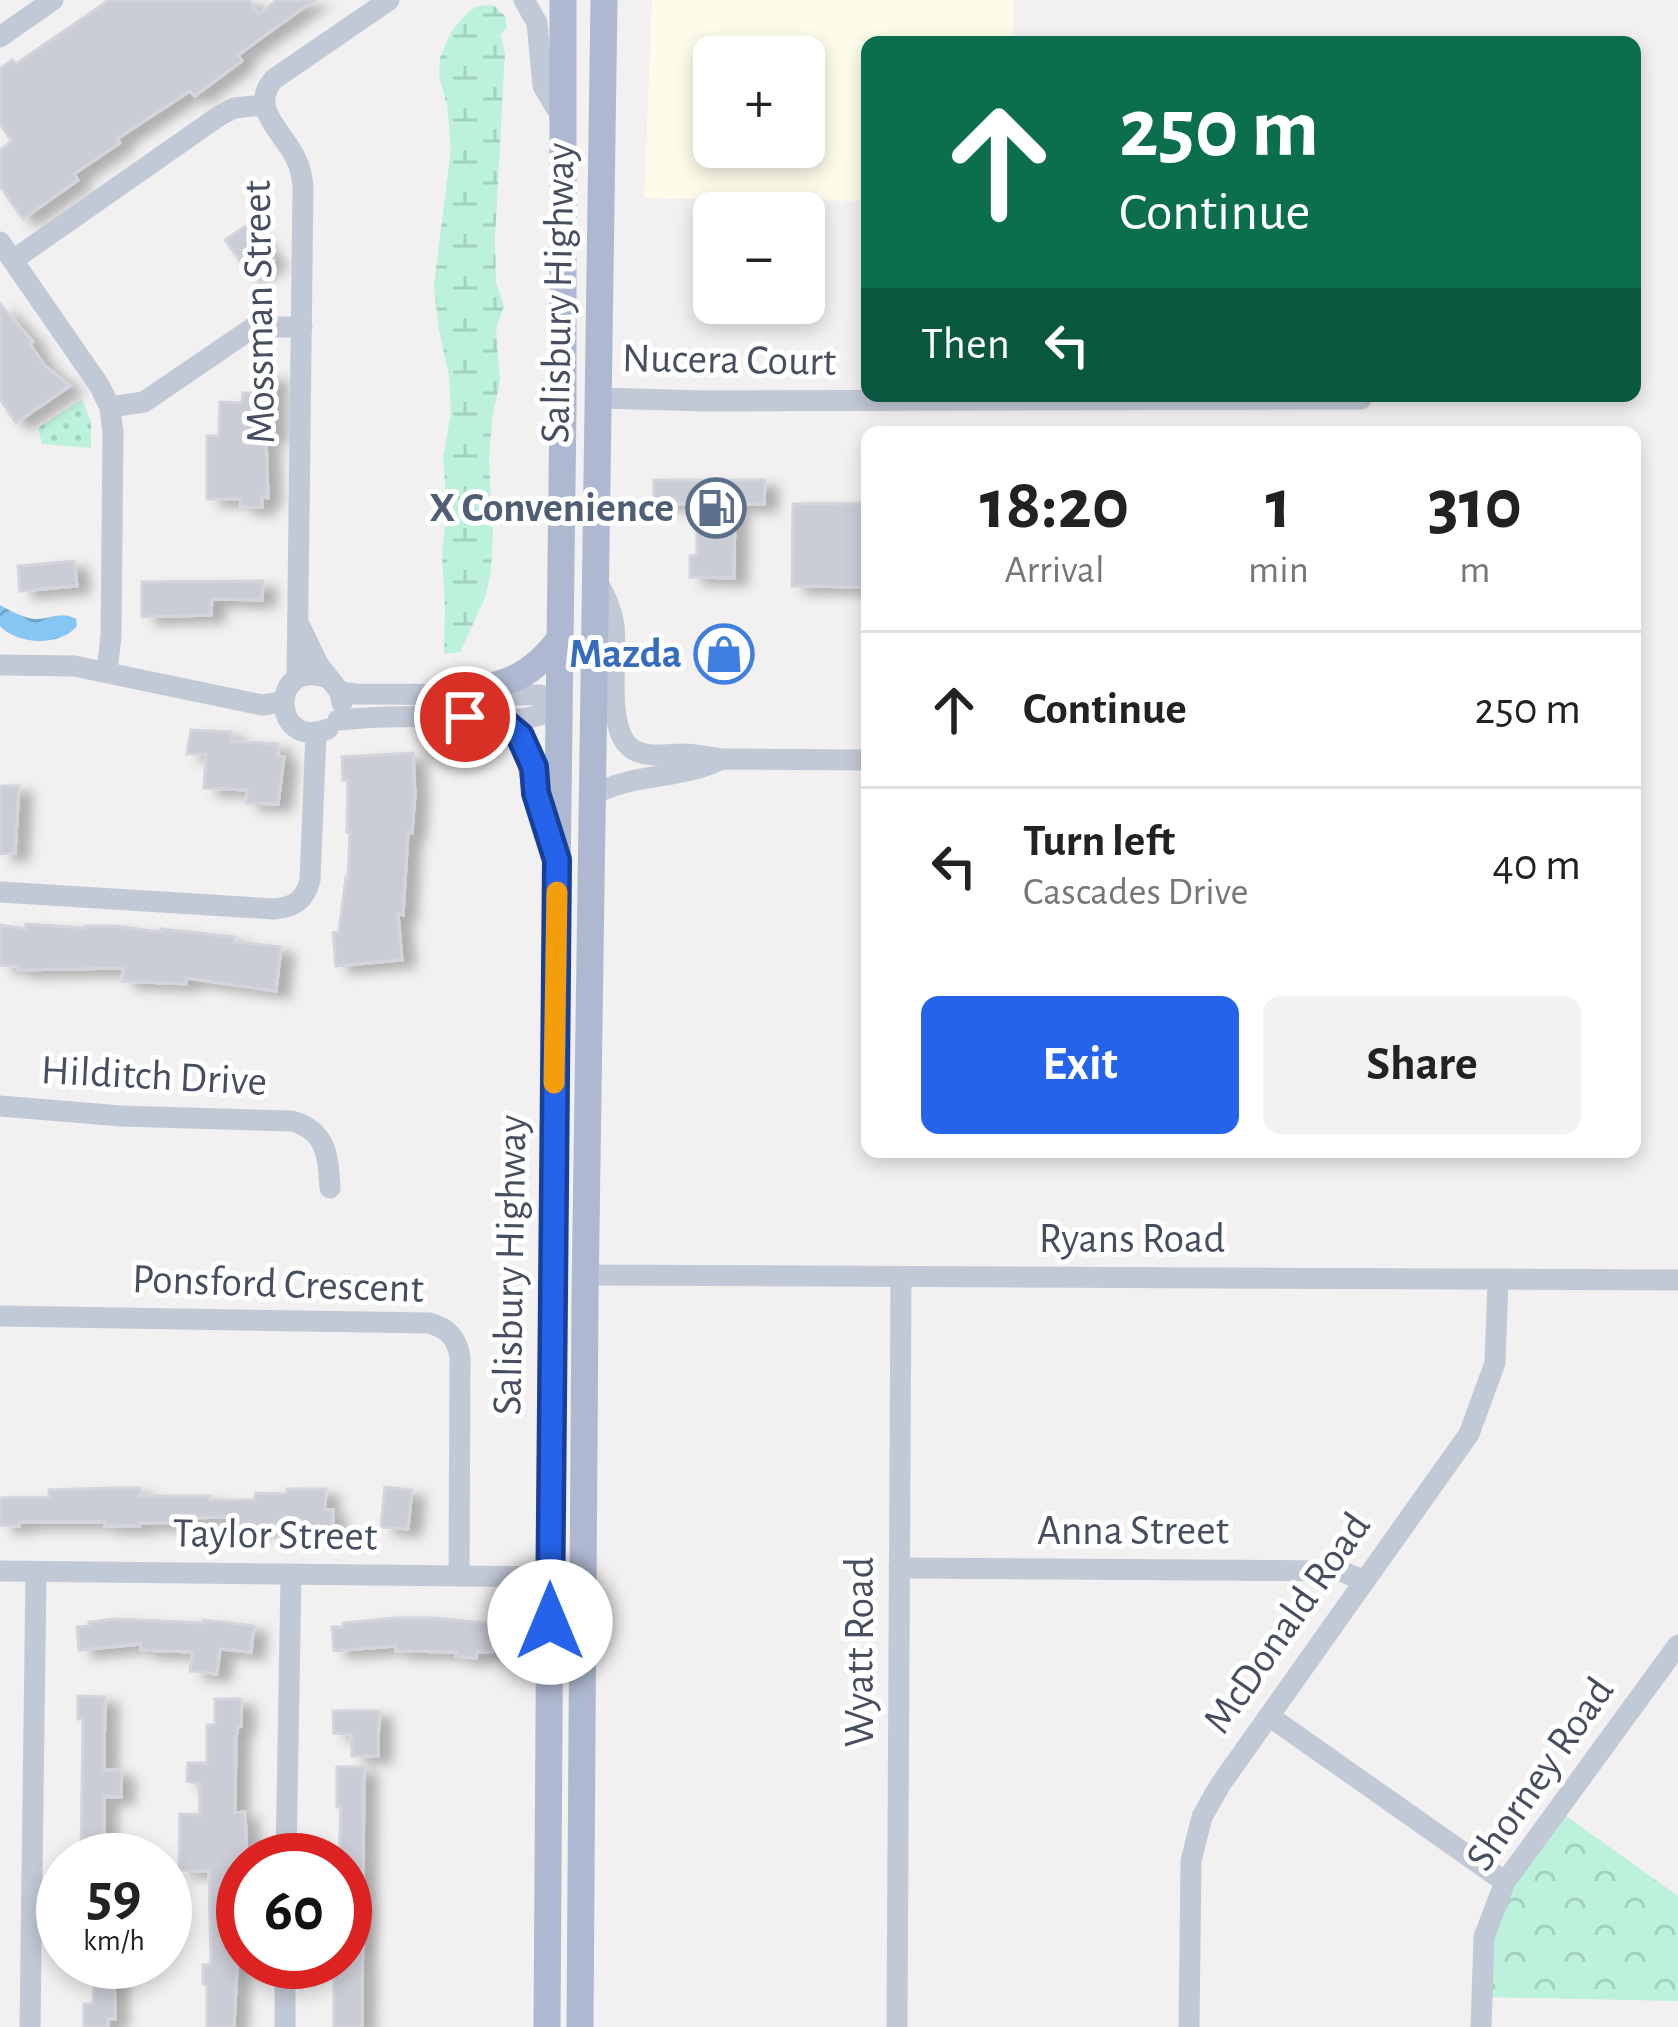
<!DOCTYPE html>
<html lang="en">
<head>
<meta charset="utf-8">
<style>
  body { margin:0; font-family:"Alegreya Sans",sans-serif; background:#f2f2f2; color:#222; height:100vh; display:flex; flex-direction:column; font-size:45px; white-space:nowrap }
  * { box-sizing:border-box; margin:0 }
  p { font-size:39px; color:#767676 }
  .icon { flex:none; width:66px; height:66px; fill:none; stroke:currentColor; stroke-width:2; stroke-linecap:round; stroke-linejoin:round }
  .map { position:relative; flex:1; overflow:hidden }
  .side { position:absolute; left:861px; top:426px; width:780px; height:732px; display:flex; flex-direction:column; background:#fff; border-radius:18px; box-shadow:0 6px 18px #0003 }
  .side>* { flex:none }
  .top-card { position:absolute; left:861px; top:36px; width:780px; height:366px; border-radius:18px; box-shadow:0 6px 18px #0003; background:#0b6e4f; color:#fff; overflow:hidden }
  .tools { position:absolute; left:693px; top:36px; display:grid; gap:24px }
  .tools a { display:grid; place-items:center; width:132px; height:132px; border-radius:18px; background:#fff; box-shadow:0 6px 18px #0003; font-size:60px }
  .speed { position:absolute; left:36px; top:1833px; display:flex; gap:24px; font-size:60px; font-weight:700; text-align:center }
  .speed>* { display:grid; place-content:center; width:156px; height:156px; border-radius:50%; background:#fff; box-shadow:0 6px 18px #0003; line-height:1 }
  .speed small { font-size:30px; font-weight:400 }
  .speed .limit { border:18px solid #d22; background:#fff; color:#111 }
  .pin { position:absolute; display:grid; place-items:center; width:102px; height:102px; color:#fff; margin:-51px; border:6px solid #fff; border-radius:50%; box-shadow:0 3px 12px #0007 }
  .me { position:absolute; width:132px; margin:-66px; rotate:0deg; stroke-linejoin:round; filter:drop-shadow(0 0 9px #0008) }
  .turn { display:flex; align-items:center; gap:42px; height:252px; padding:0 60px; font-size:54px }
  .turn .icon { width:156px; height:156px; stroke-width:2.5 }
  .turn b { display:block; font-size:84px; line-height:102px }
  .then { display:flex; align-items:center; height:114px; padding:0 60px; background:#0003; gap:24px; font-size:45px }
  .eta { display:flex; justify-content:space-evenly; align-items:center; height:204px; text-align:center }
  .eta b { font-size:72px; font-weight:600; line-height:84px }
  .primary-button { display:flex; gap:24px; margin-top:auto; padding:24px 60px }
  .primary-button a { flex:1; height:138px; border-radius:18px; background:#2563eb; color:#fff; font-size:48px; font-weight:600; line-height:138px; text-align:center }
  .primary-button a+a { background:#f2f2f2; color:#222 }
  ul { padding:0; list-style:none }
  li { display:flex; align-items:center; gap:36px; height:156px; padding:0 60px; border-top:3px solid #e0e0e0 }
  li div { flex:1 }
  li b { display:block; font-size:45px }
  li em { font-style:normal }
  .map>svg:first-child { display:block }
  .commercial { fill:#fdfbe9; fill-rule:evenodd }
  .grass { fill:url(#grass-dots) }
  .wetland { fill:url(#wetland-marsh) }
  .park { fill:url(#park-crowns) }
  .water { fill:url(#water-waves) }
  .building { fill:#cbcdd6; stroke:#d3d4dc; stroke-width:3; filter:url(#shadow) }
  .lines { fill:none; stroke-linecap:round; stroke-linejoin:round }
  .minor { stroke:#c2c9d6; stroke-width:21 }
  .major { stroke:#aeb8d0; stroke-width:27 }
  .route-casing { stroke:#184099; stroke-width:30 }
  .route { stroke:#2563eb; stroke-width:21 }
  .slow { stroke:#f59e0b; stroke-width:21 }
  .labels { text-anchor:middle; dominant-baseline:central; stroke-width:10; stroke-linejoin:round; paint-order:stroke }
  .street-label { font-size:42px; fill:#464e5f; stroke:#fff }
  .service-label { font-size:42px; font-weight:bold; fill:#4e5e75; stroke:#fff; text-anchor:end }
  .shop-label { font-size:42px; font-weight:bold; fill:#366cbe; stroke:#fff; text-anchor:end }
</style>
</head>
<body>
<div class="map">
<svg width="1678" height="2027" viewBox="0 0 1678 2027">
  <defs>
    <pattern id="grass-dots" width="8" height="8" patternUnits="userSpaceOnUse" patternTransform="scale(3)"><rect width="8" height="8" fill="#bcf2dc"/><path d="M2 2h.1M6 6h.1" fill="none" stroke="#a3d1bf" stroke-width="1.8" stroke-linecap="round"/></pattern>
    <pattern id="wetland-marsh" width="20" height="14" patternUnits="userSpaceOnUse" patternTransform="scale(3)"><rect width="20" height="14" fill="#bcf2dc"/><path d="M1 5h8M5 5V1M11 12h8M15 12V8" fill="none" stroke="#a3d1bf"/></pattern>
    <pattern id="park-crowns" width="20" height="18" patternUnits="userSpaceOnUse" patternTransform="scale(3)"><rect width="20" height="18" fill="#bcf2dc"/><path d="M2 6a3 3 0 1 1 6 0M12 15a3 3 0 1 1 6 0" fill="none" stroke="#a3d1bf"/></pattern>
    <pattern id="water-waves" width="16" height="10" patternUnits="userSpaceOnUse" patternTransform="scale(3)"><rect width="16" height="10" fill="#86c6f2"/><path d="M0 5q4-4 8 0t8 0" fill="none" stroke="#6fa3c7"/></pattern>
    <filter id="shadow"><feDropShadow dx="13" dy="7" stdDeviation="6" flood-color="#0004"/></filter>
  </defs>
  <rect width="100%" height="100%" fill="#f2f0f0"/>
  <path class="commercial" d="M652,0H1013V42H867V201L644,198ZM714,57H804V147H714Z"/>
  <polygon class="grass" points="82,399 91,423 91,448 42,444 38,428"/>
  <polygon class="wetland" points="493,5 505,16 507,27 500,35 505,52 495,238 496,282 504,306 496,329 500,381 492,419 489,461 493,534 491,571 485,598 460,652 444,654 445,609 442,552 447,509 443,457 451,413 449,376 439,330 434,285 451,149 447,105 439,77 440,57 451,32 466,14 477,6"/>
  <polygon class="park" points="1559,1811 1678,1896 1678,2001 1481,1997 1484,1937"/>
  <path class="water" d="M0,605C10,611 26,619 37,619C53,618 61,611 76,619L77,626C60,647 18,645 0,626Z"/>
  <g class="building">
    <polygon points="109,0 249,0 259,14 277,0 314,0 238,55 242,61 195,96 190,91 117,139 120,143 74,174 78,180 23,219 0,186 0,150 12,141 0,124 0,69 12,60 16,64"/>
    <polygon points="249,224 274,260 251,276 225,240"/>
    <polygon points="0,304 33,342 30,344 45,366 70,386 16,423 0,399"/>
    <polygon points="253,374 274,374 274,435 266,435 268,498 262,497 262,507 241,507 241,499 207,499 207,436 219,436 220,402 242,403 243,393 253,393"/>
    <polygon points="654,480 765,480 764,504 735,504 734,578 690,577 690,556 697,555 697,504 654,503"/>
    <polygon points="867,503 867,587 792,586 793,504"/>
    <polygon points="74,561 77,586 20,591 18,566"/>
    <polygon points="263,581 262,600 212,599 211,615 142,617 142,582"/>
    <polygon points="191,730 231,732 231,741 278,744 278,756 284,757 278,804 246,803 247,790 204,788 206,754 187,754"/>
    <polygon points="413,753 415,795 412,833 408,833 403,915 398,914 402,960 336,966 333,933 339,932 346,877 348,877 350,832 347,832 348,780 343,780 342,757"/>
    <polygon points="0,786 19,786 15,853 0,854"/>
    <polygon points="26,924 85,928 85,926 115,926 161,932 161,929 235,937 234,942 281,947 276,991 186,978 186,984 122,981 123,968 18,970 18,966 0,965 0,925 26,929"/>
    <polygon points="385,1487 412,1490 408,1529 381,1527"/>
    <polygon points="113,1488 140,1488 140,1496 210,1496 210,1500 255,1500 256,1493 287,1494 287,1489 326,1489 325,1510 333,1510 333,1527 231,1528 231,1517 185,1518 186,1523 140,1523 139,1526 105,1526 105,1522 19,1522 19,1526 0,1525 0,1498 49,1497 49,1490"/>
    <polygon points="395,1618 436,1618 495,1624 492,1652 477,1652 476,1658 456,1656 457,1652 396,1651 396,1646 334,1651 332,1627 343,1627 343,1623"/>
    <polygon points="116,1619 203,1623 203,1620 254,1626 251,1652 220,1649 217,1674 190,1671 193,1652 141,1650 141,1644 79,1650 77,1627 89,1626 89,1622"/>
    <polygon points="78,1696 105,1697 104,1770 121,1770 121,1797 104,1797 104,1860 81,1860 83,1719 78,1719"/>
    <polygon points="215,1699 241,1699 241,1726 238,1726 236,1738 235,1813 245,1812 247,1860 243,1860 243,1871 236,1871 235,1901 230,1901 230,1950 238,1950 234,2027 207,2027 207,1984 203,1984 203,1965 211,1964 209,1871 179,1870 180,1814 200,1815 199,1784 187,1781 188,1763 207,1763 207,1725 215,1725"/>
    <polygon points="333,1711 379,1711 378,1756 352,1756 351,1734 334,1733"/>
    <polygon points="337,1767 364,1767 362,2027 334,2027 334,1962 345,1962 345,1860 339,1860 341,1807 337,1807"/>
    <polygon points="96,1962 114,1962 115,2019 108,2019 108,2027 84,2027 84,2004 93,2004"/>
  </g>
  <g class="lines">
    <g class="minor">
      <polyline points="524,0 537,23 543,86 562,118"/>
      <polyline points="0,37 53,0"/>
      <polyline points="0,242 99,385 110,407 113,434 111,635 107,672"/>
      <polyline points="13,260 219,116 234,108 264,105"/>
      <polyline points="599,398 707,401 1361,399"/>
      <polyline points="110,407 144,402 254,327 302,327"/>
      <path d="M596,580C605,595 611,607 614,625C618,656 603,737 636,751C650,758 668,754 683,754C696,754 709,757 721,759"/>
      <polyline points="300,626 318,664 340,692 342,703"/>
      <polyline points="0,665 74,666 262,705 283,702"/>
      <path d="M297,678L303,186C302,176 300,166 295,157C283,132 248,107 274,79L389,0"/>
      <path d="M338,720C379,716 423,716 465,717C500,718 527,726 559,706L540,695L356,694L340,692"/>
      <path d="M328,729C271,752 268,656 328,678"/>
      <path d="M593,795C635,772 681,780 722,759L867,760"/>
      <path d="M0,892L274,909C295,907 305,900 310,880L316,733"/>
      <path d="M0,1106L121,1116L292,1121C327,1131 328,1156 330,1188"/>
      <polyline points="585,1275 1678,1280"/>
      <path d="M0,1316L429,1323C448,1328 457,1338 460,1357L459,1576"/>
      <polyline points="899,1568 1341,1571 1365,1581"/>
      <polyline points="0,1571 550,1577"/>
      <polyline points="1269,1716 1505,1882"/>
      <polyline points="286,1860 291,1575"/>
      <polyline points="30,2027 36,1572"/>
      <polyline points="285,2027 285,1962"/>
      <polyline points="897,2027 901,1277"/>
      <polyline points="1189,2027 1191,1861 1202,1817 1220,1785 1469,1434 1495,1363 1498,1280"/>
      <polyline points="1481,2027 1484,1937 1505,1882 1678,1645"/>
    </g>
    <g class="major">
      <path d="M453,695C504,683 526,683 560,639"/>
      <path d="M501,720C530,740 530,757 535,789C538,806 545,823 550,838"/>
      <polyline points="547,2027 552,1273 563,407 563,0"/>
      <polyline points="580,2027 585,1298 604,0"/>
    </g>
  </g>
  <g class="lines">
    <g class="route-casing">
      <polyline id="route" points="465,717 501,720 520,736 534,767 536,793 557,860 550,1622"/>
    </g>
    <use href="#route" class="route"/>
    <polyline class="slow" points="554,1083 557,892"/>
  </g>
  <defs>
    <g id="fuel-ring" transform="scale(3)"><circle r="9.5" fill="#fff" stroke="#5c6f8a" stroke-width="1.5"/><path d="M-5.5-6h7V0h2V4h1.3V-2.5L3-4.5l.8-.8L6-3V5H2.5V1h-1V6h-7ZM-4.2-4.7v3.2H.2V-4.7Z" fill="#5c6f8a"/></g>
    <g id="shop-ring" transform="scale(3)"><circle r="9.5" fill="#fff" stroke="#3f7fe0" stroke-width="1.5"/><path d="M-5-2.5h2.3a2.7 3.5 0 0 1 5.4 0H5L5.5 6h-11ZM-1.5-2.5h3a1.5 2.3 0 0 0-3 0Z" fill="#3f7fe0"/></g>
  </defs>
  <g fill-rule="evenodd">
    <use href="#fuel-ring" x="716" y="508"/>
    <use href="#shop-ring" x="724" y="654"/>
  </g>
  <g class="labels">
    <g class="street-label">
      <text transform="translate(558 293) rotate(-89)">Salisbury Highway</text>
      <text transform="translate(259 312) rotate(-91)">Mossman Street</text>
      <text transform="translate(729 360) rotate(1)">Nucera Court</text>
      <text transform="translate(154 1076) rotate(3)">Hilditch Drive</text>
      <text x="1132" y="1239">Ryans Road</text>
      <text transform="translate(510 1265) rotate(-89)">Salisbury Highway</text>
      <text transform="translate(278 1284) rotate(2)">Ponsford Crescent</text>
      <text x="1133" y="1531">Anna Street</text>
      <text transform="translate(275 1535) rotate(1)">Taylor Street</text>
      <text transform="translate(1287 1623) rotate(-55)">McDonald Road</text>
      <text transform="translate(860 1652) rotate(-90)">Wyatt Road</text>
      <text transform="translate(1540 1774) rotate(-55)">Shorney Road</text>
    </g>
    <g class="service-label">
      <text x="674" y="508">X Convenience</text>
    </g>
    <g class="shop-label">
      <text x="682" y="654">Mazda</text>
    </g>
  </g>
</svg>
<div class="tools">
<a>+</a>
<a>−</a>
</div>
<div class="speed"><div>59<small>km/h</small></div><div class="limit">60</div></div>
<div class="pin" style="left:465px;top:717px;background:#d93025"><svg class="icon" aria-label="arrive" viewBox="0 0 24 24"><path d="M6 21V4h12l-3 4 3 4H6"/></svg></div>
<svg class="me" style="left:550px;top:1622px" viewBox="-20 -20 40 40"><circle r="19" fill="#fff"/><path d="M0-13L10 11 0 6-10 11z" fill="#2563eb"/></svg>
<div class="top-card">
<div class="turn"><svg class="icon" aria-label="ahead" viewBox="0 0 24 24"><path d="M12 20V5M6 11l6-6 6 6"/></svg><div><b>250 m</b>Continue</div></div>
<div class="then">Then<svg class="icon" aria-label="left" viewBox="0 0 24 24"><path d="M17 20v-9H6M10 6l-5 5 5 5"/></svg></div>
</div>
<section class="side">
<div class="eta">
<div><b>18:20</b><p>Arrival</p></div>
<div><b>1</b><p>min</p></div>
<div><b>310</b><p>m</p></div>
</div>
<ul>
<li><svg class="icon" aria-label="ahead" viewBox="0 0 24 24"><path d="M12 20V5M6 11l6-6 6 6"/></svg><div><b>Continue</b></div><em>250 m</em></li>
<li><svg class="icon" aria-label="left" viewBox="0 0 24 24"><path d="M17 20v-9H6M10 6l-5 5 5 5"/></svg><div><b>Turn left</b><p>Cascades Drive</p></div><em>40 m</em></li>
</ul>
<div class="primary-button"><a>Exit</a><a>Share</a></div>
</section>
</div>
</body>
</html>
